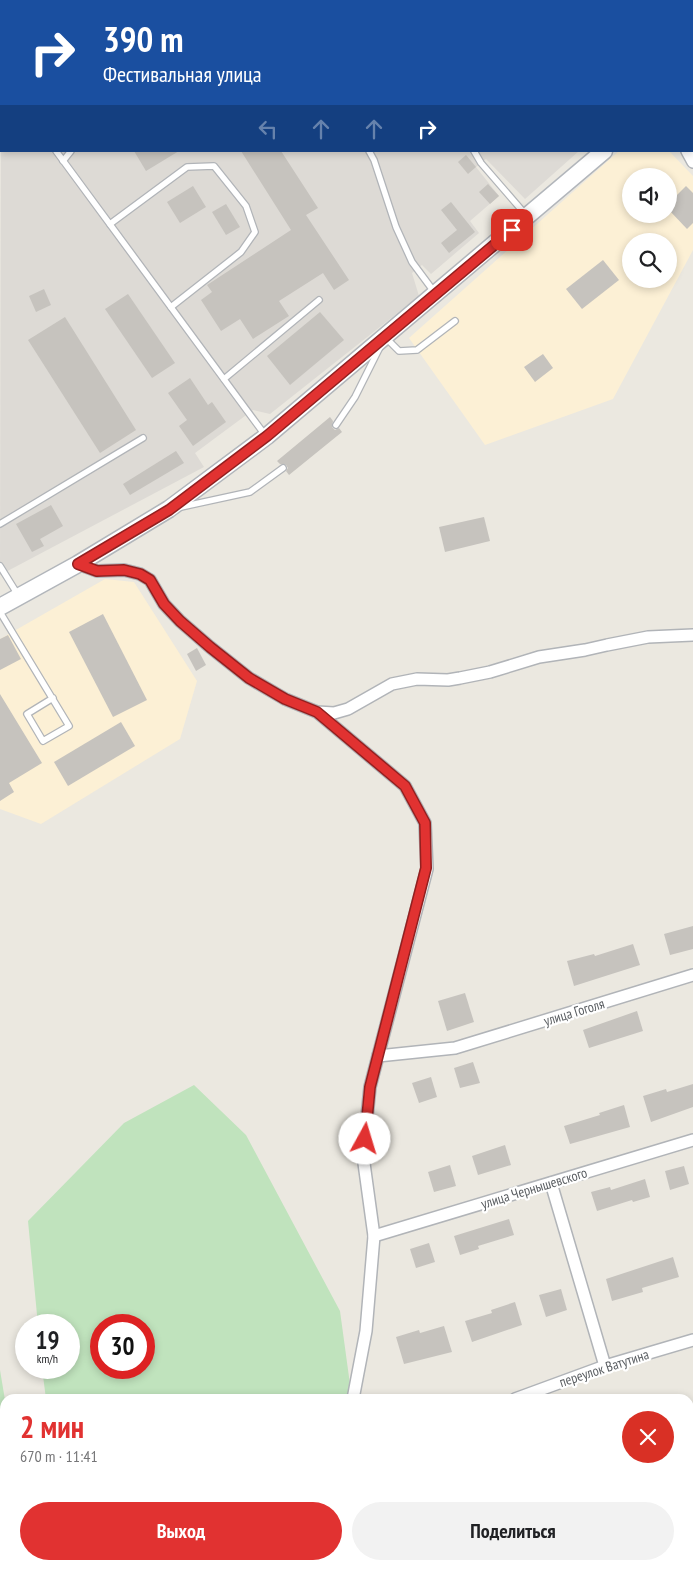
<!DOCTYPE html>
<html lang="ru">
<head>
<meta charset="utf-8">
<style>
  body { margin:0; font-family:"PT Sans Narrow",sans-serif; background:#f2f2f2; color:#202124; height:100vh; display:flex; flex-direction:column; font-size:19px; white-space:nowrap }
  * { box-sizing:border-box; margin:0 }
  p { font-size:16px; color:#757577 }
  .icon { flex:none; width:28px; height:28px; fill:none; stroke:currentColor; stroke-width:2; stroke-linecap:round; stroke-linejoin:round }
  .map { position:relative; flex:1; overflow:hidden }
  .drawer { position:absolute; left:0px; top:1394px; width:694px; height:176px; display:flex; flex-direction:column; background:#fff; border-radius:15px 15px 0 0; box-shadow:0 2px 8px #0003 }
  .drawer>* { flex:none }
  .guide { position:absolute; left:0px; top:0px; width:694px; height:152px; box-shadow:0 2px 8px #0003; background:#1a4fa0; color:#fff; overflow:hidden }
  .tools { position:absolute; left:622px; top:168px; display:grid; gap:10px }
  .tools a { display:grid; place-items:center; width:55px; height:55px; border-radius:50%; background:#fff; box-shadow:0 2px 8px #0003; font-size:25px }
  .speed { position:absolute; left:15px; top:1314px; display:flex; gap:10px; font-size:25px; font-weight:700; text-align:center }
  .speed>* { display:grid; place-content:center; width:65px; height:65px; border-radius:50%; background:#fff; box-shadow:0 2px 8px #0003; line-height:1 }
  .speed small { font-size:12px; font-weight:400 }
  .speed .limit { border:8px solid #d22; background:#fff; color:#111 }
  .pin { position:absolute; display:grid; place-items:center; width:42px; height:42px; color:#fff; margin:-21px; border-radius:10px; box-shadow:0 2px 8px #0006 }
  .me { position:absolute; width:55px; margin:-28px; rotate:6deg; stroke-linejoin:round; filter:drop-shadow(0 0 4px #0008) }
  .turn { display:flex; align-items:center; gap:18px; height:105px; padding:0 20px; font-size:22px }
  .turn .icon { width:65px; height:65px; stroke-width:2.5 }
  .turn b { display:block; font-size:35px; line-height:42px }
  .lanes { display:flex; align-items:center; height:48px; padding:0 20px; background:#0003; justify-content:center; gap:25px; direction:ltr }
  .lanes .off { opacity:.35 }
  .round { display:grid; place-items:center; flex:none; width:52px; height:52px; border-radius:26px; background:#f2f2f2 }
  .head { display:flex; align-items:center; justify-content:space-between; height:85px; padding:0 20px }
  h1 { font-size:30px; font-weight:800; line-height:38px; color:#e13231 }
  .button { display:flex; gap:10px; margin-top:auto; padding:10px 20px }
  .button a { flex:1; height:58px; border-radius:30px; background:#e13231; color:#fff; font-size:20px; font-weight:800; line-height:58px; text-align:center }
  .button a+a { background:#f2f2f2; color:#202124 }
  .map>svg:first-child { display:block }
  .commercial { fill:#fcf0d5; fill-rule:evenodd }
  .industrial { fill:#dddad5 }
  .green { fill:#c0e3bd; fill-rule:evenodd }
  .building { fill:#c6c3be }
  .lines { fill:none; stroke-linecap:round; stroke-linejoin:round }
  .lane-casing { stroke:#b1b4b8; stroke-width:8 }
  .street-casing { stroke:#b1b4b8; stroke-width:14 }
  .secondary-casing { stroke:#b2b6bb; stroke-width:19 }
  .lane { stroke:#fff; stroke-width:5.5 }
  .street { stroke:#fff; stroke-width:11 }
  .secondary { stroke:#fff; stroke-width:16 }
  .rail { stroke:#b1b2b2; stroke-width:4; stroke-dasharray:1 6; stroke-linecap:butt }
  .route-casing { stroke:#922020; stroke-width:12 }
  .route { stroke:#e13231; stroke-width:9 }
  .labels { text-anchor:middle; dominant-baseline:central; stroke-width:4.5; stroke-linejoin:round; paint-order:stroke }
  .street-label { font-size:14px; fill:#595d61; stroke:#fff }
</style>
</head>
<body>
<div class="map">
<svg width="693" height="1569" viewBox="0 0 693 1569">
  <rect width="100%" height="100%" fill="#ebe8e0"/>
  <g class="commercial">
    <path d="M619,151H669L693,176V250L613,399L485,445L409,338ZM631,176H669V214H631ZM631,241H669V279H631Z"/>
    <polygon points="105,579 134,582 197,681 180,739 41,824 0,809 0,639"/>
  </g>
  <g class="industrial">
    <polygon points="101,0 182,0 184,1 99,1"/>
    <polygon points="185,0 693,0 693,63 692,1"/>
    <polygon points="1,68 1,151 579,151 525,199 486,159 476,167 499,196 470,221 479,233 431,274 422,265 412,273 419,296 270,414 253,410 195,453 204,467 0,575"/>
  </g>
  <g class="green">
    <path d="M194,1085L246,1135L340,1311L352,1399H46L42,1368H69V1325H38L28,1221L124,1123ZM101,1325H144V1368H101Z"/>
    <polygon points="0,1370 5,1400 5,1565 344,1565 343,1569 0,1569"/>
  </g>
  <g class="building">
    <polygon points="134,151 179,151 146,171"/>
    <polygon points="241,151 281,151 318,208 306,215 349,280 334,290 323,273 279,301 289,316 253,339 240,319 221,331 201,300 212,292 207,285 291,230"/>
    <polygon points="466,155 476,167 468,174 458,162"/>
    <polygon points="488,184 499,196 490,204 479,192"/>
    <polygon points="193,186 206,207 180,223 167,202"/>
    <polygon points="686,186 693,193 693,223 687,229 669,210 669,203"/>
    <polygon points="451,202 475,232 449,253 441,243 457,230 441,210"/>
    <polygon points="226,204 240,227 226,235 212,212"/>
    <polygon points="603,260 619,280 582,309 566,289"/>
    <polygon points="44,289 51,305 36,312 29,296"/>
    <polygon points="128,294 175,363 152,378 105,309"/>
    <polygon points="320,312 344,340 290,385 267,356"/>
    <polygon points="65,317 136,430 100,453 28,340"/>
    <polygon points="543,354 553,368 535,382 524,367"/>
    <polygon points="190,378 208,405 212,402 226,422 193,446 179,426 187,420 168,393"/>
    <polygon points="330,417 333,421 332,427 335,430 339,428 342,432 289,475 286,471 288,468 286,465 280,464 277,461"/>
    <polygon points="176,451 184,463 130,495 123,484"/>
    <polygon points="51,505 63,526 40,539 44,546 32,552 16,524"/>
    <polygon points="484,517 490,541 445,552 439,527"/>
    <polygon points="103,614 147,700 113,717 69,632"/>
    <polygon points="8,635 21,659 0,670 0,639"/>
    <polygon points="197,648 206,665 196,671 187,654"/>
    <polygon points="0,694 42,763 9,783 14,792 0,801"/>
    <polygon points="121,722 135,746 68,786 54,762"/>
    <polygon points="693,926 693,949 670,955 664,934"/>
    <polygon points="633,944 640,965 574,986 567,961 594,954 595,956"/>
    <polygon points="465,993 474,1022 447,1031 438,1001"/>
    <polygon points="637,1011 643,1031 589,1048 583,1030"/>
    <polygon points="473,1062 480,1083 460,1088 454,1068"/>
    <polygon points="431,1077 437,1097 419,1103 412,1083"/>
    <polygon points="693,1084 693,1107 651,1122 643,1096 666,1089 667,1092"/>
    <polygon points="624,1105 630,1127 570,1144 564,1126 600,1115 599,1113"/>
    <polygon points="505,1145 511,1165 478,1175 472,1156"/>
    <polygon points="450,1165 456,1186 434,1192 428,1172"/>
    <polygon points="684,1166 689,1184 670,1190 665,1171"/>
    <polygon points="645,1179 650,1197 633,1202 632,1200 597,1211 591,1192 610,1187 611,1190"/>
    <polygon points="509,1219 514,1235 478,1246 479,1249 460,1255 454,1236"/>
    <polygon points="429,1243 435,1262 416,1268 410,1249"/>
    <polygon points="673,1257 679,1277 642,1288 643,1292 612,1301 606,1279"/>
    <polygon points="561,1289 567,1310 546,1317 539,1295"/>
    <polygon points="515,1302 522,1325 472,1342 465,1321 492,1313 491,1310"/>
    <polygon points="444,1326 452,1352 404,1364 396,1337 419,1330 420,1333"/>
  </g>
  <g class="lines">
    <g class="lane-casing">
      <g id="lane">
        <polyline points="312,0 313,1"/>
        <polyline points="56,151 265,435"/>
        <polyline points="369,151 374,160 396,227 412,262 435,293"/>
        <polyline points="474,151 481,163 526,215"/>
        <polyline points="63,161 71,151"/>
        <polyline points="110,224 187,167 214,166 246,206 255,232 241,252 171,307"/>
        <polyline points="385,337 399,351 417,350 455,321"/>
        <polyline points="224,379 319,300"/>
        <polyline points="336,425 355,397 380,347"/>
        <polyline points="181,507 250,492 283,468"/>
        <polyline points="0,524 143,438"/>
        <polyline points="0,566 18,595"/>
        <polyline points="0,612 69,726 43,741 27,714 53,698"/>
      </g>
    </g>
    <g class="street-casing">
      <g id="street">
        <polyline points="687,151 693,162"/>
        <polyline points="78,564 97,571 124,570 140,574 150,580 164,604 180,621 210,647 249,678 285,699 317,712 334,713 348,709 392,684 417,679 448,680 460,678 490,672 539,657 585,650 607,645 648,637 693,635"/>
        <polyline points="317,712 405,786 425,823 427,869 378,1056"/>
        <polyline points="551,1183 605,1366"/>
        <polyline points="374,1236 693,1140"/>
        <polyline points="353,1399 366,1331 374,1236 363,1156 370,1087 378,1056 455,1048 693,975"/>
        <polyline points="515,1399 605,1366 693,1340"/>
        <polyline points="396,1565 397,1569"/>
      </g>
    </g>
    <g class="secondary-casing">
      <g id="secondary">
        <polyline points="692,81 693,80"/>
        <polyline points="0,607 78,564 169,509 267,436 604,151"/>
        <polyline points="675,1569 686,1565"/>
      </g>
    </g>
    <use href="#lane" class="lane"/>
    <use href="#street" class="street"/>
    <use href="#secondary" class="secondary"/>
    <g class="rail">
      <polyline points="64,1 67,0"/>
      <polyline points="135,1 136,0"/>
      <polyline points="0,35 1,34"/>
      <polyline points="0,113 1,112"/>
    </g>
  </g>
  <g class="lines">
    <g class="route-casing">
      <polyline id="route" points="365,1139 370,1087 426,868 425,823 405,786 317,712 285,699 249,678 210,647 180,621 164,604 150,580 140,574 124,570 97,571 78,564 169,510 267,436 512,230"/>
    </g>
    <use href="#route" class="route"/>
  </g>
  <g class="labels">
    <g class="street-label">
      <text transform="translate(574 1012) rotate(-17)">улица Гоголя</text>
      <text transform="translate(534 1188) rotate(-17)">улица Чернышевского</text>
      <text transform="translate(604 1368) rotate(-18)">переулок Ватутина</text>
    </g>
  </g>
</svg>
<div class="tools">
<a><svg class="icon" aria-label="sound" viewBox="0 0 24 24"><path d="M4 9h4l5-4v14l-5-4H4zM17 9q2 3 0 6"/></svg></a>
<a><svg class="icon" aria-label="search" viewBox="0 0 24 24"><circle cx="10" cy="10" r="6"/><path d="M15 15l6 6"/></svg></a>
</div>
<div class="speed"><div>19<small>km/h</small></div><div class="limit">30</div></div>
<div class="pin" style="left:512px;top:230px;background:#d93025"><svg class="icon" aria-label="arrive" viewBox="0 0 24 24"><path d="M6 21V4h12l-3 4 3 4H6"/></svg></div>
<svg class="me" style="left:365px;top:1139px" viewBox="-20 -20 40 40"><circle r="19" fill="#fff"/><path d="M0-13L10 11 0 6-10 11z" fill="#e13231"/></svg>
<div class="guide">
<div class="turn"><svg class="icon" aria-label="right" viewBox="0 0 24 24"><path d="M7 20v-9h11M14 6l5 5-5 5"/></svg><div><b>390 m</b>Фестивальная улица</div></div>
<div class="lanes"><svg class="icon off" aria-label="left" viewBox="0 0 24 24"><path d="M17 20v-9H6M10 6l-5 5 5 5"/></svg><svg class="icon off" aria-label="ahead" viewBox="0 0 24 24"><path d="M12 20V5M6 11l6-6 6 6"/></svg><svg class="icon off" aria-label="ahead" viewBox="0 0 24 24"><path d="M12 20V5M6 11l6-6 6 6"/></svg><svg class="icon" aria-label="right" viewBox="0 0 24 24"><path d="M7 20v-9h11M14 6l5 5-5 5"/></svg></div>
</div>
<section class="drawer">
<div class="head"><div><h1>2 мин</h1><p>670 m · 11:41</p></div><a class="round" style="background:#d93025;color:#fff"><svg class="icon" aria-label="close" viewBox="0 0 24 24"><path d="M6 6l12 12M18 6L6 18"/></svg></a></div>
<div class="button"><a>Выход</a><a>Поделиться</a></div>
</section>
</div>
</body>
</html>
